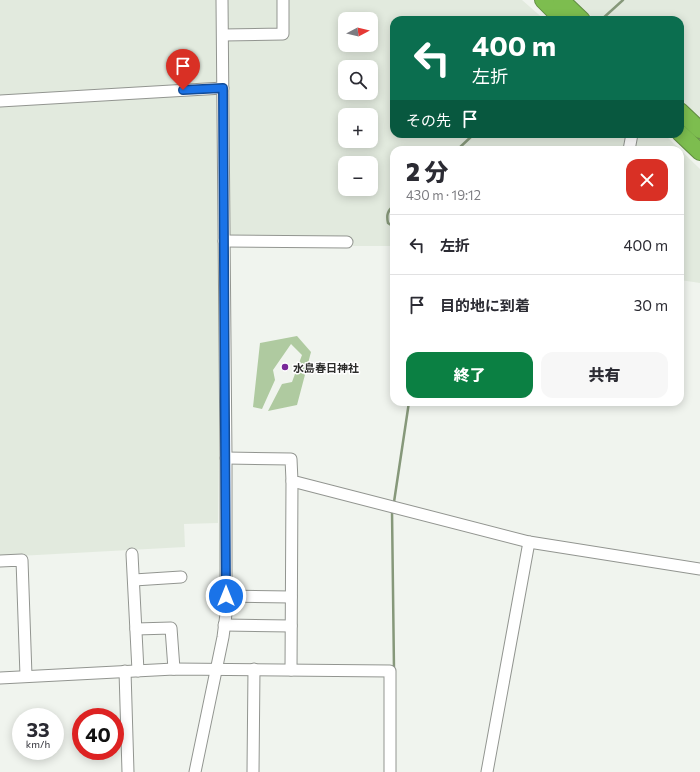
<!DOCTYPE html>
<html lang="ja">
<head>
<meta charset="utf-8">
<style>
  body { margin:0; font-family:Commissioner,"Noto Sans JP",sans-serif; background:#f7f7f7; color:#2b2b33; height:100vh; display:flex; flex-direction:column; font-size:15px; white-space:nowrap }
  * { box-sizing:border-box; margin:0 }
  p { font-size:13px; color:#7c7c81 }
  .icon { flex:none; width:22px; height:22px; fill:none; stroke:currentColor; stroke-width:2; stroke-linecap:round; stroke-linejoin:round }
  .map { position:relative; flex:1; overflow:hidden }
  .details { position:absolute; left:390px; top:146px; width:294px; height:260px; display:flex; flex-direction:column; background:#fff; border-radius:12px; box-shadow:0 2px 10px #0003 }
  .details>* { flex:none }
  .guide { position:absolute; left:390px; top:16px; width:294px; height:122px; border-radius:12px; box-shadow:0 2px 10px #0003; background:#0b6e4f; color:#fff; overflow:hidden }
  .needle { width:26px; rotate:83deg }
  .tools { position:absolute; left:338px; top:12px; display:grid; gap:8px }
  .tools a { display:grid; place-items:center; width:40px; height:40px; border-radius:8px; background:#fff; box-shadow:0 2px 10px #0003; font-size:20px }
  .speed { position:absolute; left:12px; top:708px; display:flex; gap:8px; font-size:20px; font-weight:700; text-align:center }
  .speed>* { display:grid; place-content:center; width:52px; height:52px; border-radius:50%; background:#fff; box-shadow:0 2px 10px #0003; line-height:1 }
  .speed small { font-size:10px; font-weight:400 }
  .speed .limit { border:6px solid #d22; background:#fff; color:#111 }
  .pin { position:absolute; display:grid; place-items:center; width:34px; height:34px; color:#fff; margin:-41px -17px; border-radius:50% 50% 50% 0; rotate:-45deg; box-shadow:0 0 4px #0007 }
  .pin .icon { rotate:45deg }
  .me { position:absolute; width:44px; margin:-22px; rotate:0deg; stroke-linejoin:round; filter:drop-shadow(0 0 3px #0008) }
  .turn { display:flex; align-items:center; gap:14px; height:84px; padding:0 16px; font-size:18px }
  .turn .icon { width:52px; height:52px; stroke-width:2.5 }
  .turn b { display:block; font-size:28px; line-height:34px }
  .then { display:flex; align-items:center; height:38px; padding:0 16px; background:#0003; gap:8px; font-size:15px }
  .round { display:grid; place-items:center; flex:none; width:42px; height:42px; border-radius:12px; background:#f7f7f7 }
  .headline { display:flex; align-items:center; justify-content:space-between; height:68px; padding:0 16px }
  h1 { font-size:24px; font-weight:800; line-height:30px }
  .cta { display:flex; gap:8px; margin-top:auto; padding:8px 16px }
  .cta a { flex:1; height:46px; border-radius:12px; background:#0b8043; color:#fff; font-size:16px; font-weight:800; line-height:46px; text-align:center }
  .cta a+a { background:#f7f7f7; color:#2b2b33 }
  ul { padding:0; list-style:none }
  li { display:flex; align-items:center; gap:12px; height:60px; padding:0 16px; border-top:1px solid #e1e1e2 }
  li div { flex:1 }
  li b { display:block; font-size:15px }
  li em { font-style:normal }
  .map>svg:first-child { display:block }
  .built { fill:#e2eade; fill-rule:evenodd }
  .forest { fill:#afcaa0 }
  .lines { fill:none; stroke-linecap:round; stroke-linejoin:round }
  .stream { stroke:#86987a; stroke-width:2.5 }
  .minor-casing { stroke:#929590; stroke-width:13 }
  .highway-casing { stroke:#618b42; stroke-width:18 }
  .minor { stroke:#fff; stroke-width:11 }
  .highway { stroke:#7dbd4f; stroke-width:16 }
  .route-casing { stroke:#114b97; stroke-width:10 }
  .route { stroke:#1a73e8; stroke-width:7 }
  .poi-dot { fill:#782899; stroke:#fff; stroke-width:1.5 }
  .labels { text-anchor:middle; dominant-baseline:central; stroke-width:3; stroke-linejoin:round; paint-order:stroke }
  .poi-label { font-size:11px; font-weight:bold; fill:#2c2d2b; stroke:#fff; text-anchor:start }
</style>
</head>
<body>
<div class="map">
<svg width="700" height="772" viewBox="0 0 700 772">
  <rect width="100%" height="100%" fill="#f0f4ee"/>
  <g class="built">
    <path d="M0,0H522L545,20H394V134H664L700,169V283L680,280V150H394V246H222L218,523L184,524L185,547L0,557ZM345,19H371V45H345ZM345,67H371V93H345ZM345,115H371V141H345ZM345,163H371V189H345Z"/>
    <polygon points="574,0 700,0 700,119 680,100 680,20 595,20"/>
  </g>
  <polygon class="forest" points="297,336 311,352 297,405 268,411 282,384 292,382 302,355 291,344 273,370 275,380 262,409 253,407 260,343"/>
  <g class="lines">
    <g class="stream">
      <polyline points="601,20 623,0"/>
      <polyline points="457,150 474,134"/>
      <path d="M394,205C388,211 386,214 388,223L394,227"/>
      <polyline points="394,502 409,402"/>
      <polyline points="392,511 394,670"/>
    </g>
    <g class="minor-casing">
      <g id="minor">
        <polyline points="223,35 283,34 283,0"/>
        <polyline points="0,101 223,88"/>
        <polyline points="629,150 632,134"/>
        <polyline points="224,241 347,242"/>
        <polyline points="226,458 291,459 292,481 529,542 700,569"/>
        <polyline points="132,554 138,671"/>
        <polyline points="0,561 22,560 26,676"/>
        <polyline points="134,580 181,577"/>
        <polyline points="226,596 291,597"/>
        <polyline points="224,625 291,626"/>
        <polyline points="136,629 171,628 174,669"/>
        <polyline points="291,670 292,481"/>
        <polyline points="125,671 128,772"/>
        <polyline points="0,678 174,669 390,671 390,772"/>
        <polyline points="195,772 223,637 226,614 226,458 222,0"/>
        <polyline points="253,772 254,669"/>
        <polyline points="487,772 529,542"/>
      </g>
    </g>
    <g class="highway-casing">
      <g id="highway">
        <polyline points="543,0 563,20"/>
        <polyline points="561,0 582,20"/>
        <polyline points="680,111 700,130"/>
        <polyline points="680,133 700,152"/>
      </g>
    </g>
    <use href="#minor" class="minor"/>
    <use href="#highway" class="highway"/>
  </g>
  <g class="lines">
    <g class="route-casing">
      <polyline id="route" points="183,90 223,88 226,596"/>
    </g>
    <use href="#route" class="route"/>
  </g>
  <circle class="poi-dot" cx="285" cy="367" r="4"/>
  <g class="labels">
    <g class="poi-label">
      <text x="293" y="367">水島春日神社</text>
    </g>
  </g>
</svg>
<div class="tools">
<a><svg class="needle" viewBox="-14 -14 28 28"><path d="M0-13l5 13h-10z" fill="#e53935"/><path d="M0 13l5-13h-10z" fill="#7c7c81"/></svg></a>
<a><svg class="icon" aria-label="search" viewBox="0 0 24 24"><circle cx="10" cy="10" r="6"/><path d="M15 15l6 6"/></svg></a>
<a>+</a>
<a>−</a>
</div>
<div class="speed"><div>33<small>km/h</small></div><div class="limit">40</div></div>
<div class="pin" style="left:183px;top:90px;background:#d93025"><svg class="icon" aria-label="arrive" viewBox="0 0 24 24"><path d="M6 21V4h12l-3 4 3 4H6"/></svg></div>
<svg class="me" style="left:226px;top:596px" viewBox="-20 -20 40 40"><circle r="17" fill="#1a73e8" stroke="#fff" stroke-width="3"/><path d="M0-11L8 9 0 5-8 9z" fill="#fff"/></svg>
<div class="guide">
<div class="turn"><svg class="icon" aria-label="left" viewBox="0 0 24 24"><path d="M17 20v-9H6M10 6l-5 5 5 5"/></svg><div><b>400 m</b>左折</div></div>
<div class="then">その先<svg class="icon" aria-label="arrive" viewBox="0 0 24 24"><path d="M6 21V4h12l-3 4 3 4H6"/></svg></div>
</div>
<section class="details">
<div class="headline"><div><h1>2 分</h1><p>430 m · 19:12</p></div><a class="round" style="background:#d93025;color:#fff"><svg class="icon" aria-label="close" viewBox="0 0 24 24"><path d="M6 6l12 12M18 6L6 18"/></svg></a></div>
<ul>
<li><svg class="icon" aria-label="left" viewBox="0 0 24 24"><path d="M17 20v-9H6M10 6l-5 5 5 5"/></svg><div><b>左折</b></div><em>400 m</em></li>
<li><svg class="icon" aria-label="arrive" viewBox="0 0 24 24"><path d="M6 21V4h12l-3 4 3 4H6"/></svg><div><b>目的地に到着</b></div><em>30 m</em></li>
</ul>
<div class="cta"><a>終了</a><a>共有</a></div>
</section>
</div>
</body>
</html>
